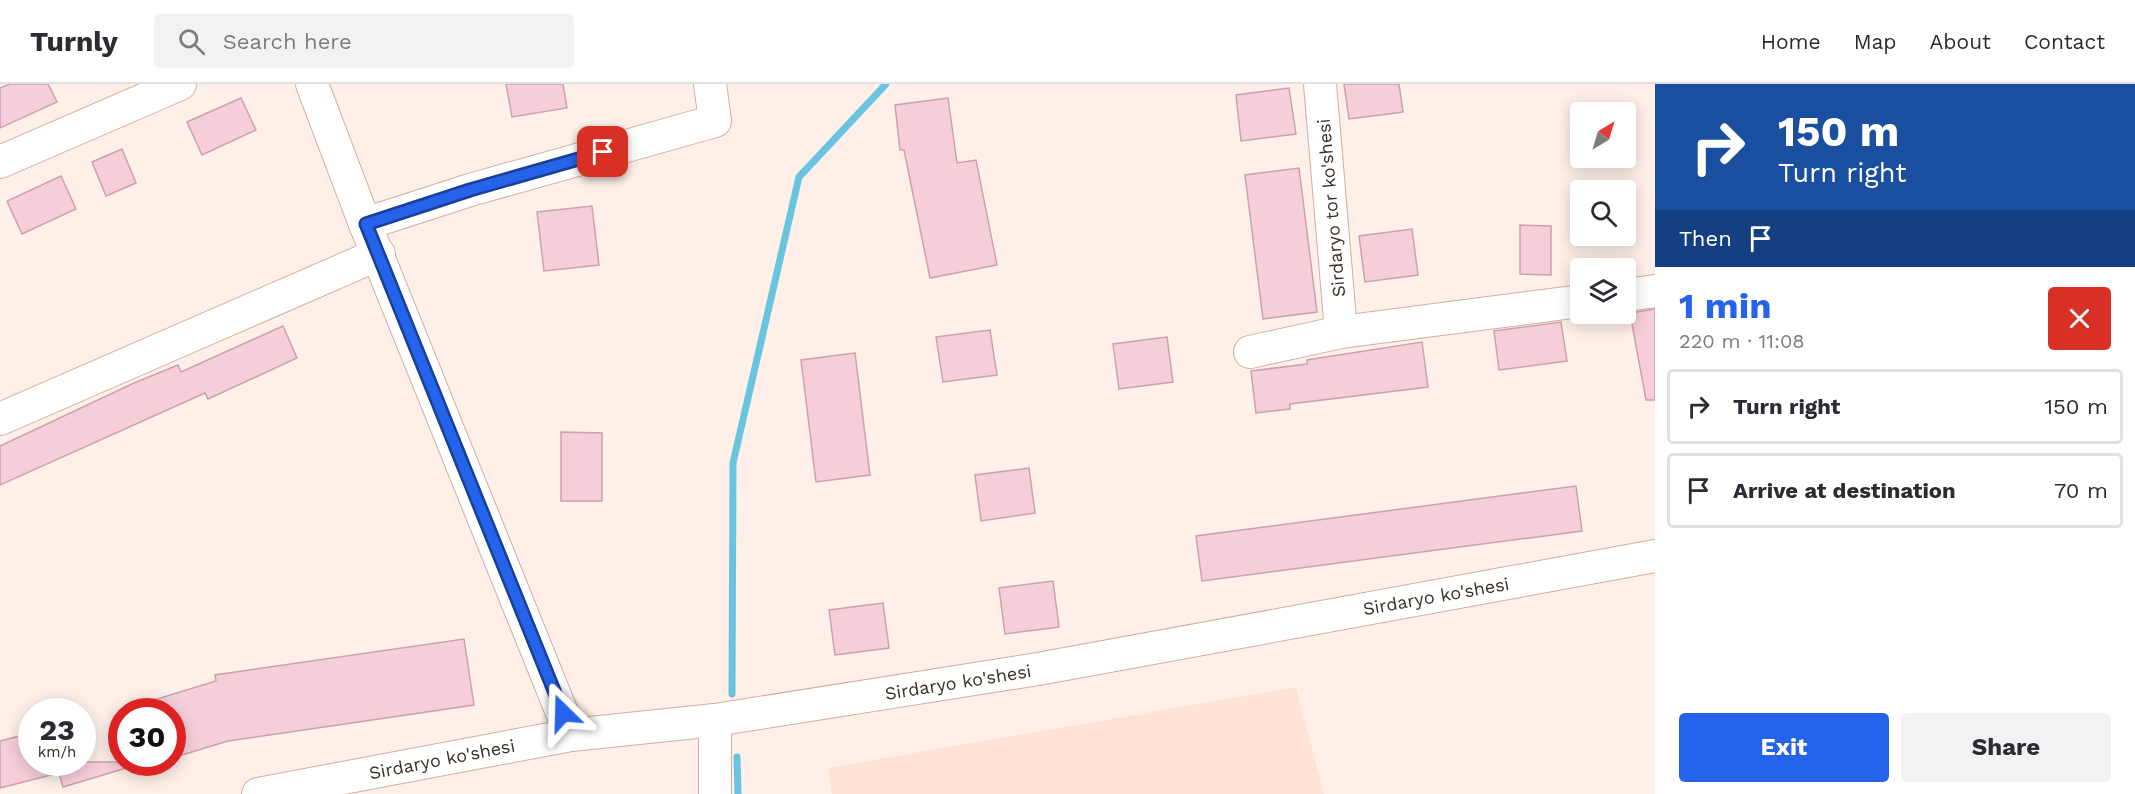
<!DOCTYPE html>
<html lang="en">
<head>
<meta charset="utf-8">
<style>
  body { margin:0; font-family:"Work Sans",sans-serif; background:#f2f2f3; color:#2b2b33; height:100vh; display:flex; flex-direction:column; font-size:22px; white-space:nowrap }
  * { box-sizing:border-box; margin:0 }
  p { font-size:20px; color:#7c7c81 }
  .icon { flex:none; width:33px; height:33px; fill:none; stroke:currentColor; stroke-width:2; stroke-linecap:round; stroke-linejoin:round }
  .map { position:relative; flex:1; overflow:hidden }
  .sheet { display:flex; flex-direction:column; background:#fff; width:480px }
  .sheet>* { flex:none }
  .hud { background:#1a4fa0; color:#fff; overflow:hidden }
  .needle { width:39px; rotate:38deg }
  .fabs { position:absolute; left:1570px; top:18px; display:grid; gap:12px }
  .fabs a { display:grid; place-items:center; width:66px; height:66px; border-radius:6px; background:#fff; box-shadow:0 3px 15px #0003; font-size:30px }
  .speed { position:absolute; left:18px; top:614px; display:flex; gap:12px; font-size:30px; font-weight:700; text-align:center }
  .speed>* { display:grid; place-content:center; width:78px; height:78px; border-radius:50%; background:#fff; box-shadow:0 3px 15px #0003; line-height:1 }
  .speed small { font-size:15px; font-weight:400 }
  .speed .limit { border:9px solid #d22; background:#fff; color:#111 }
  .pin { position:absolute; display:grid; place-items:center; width:51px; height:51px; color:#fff; margin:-26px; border-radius:12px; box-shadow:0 3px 9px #0006 }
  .me { position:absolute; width:66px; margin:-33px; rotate:338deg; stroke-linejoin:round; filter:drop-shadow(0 0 4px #0008) }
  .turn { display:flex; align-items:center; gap:21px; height:126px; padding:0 24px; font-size:27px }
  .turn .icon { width:78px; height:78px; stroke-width:2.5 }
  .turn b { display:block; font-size:42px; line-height:51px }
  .then { display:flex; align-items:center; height:57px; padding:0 24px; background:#0003; gap:12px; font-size:22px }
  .round { display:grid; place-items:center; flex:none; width:63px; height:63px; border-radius:6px; background:#f2f2f3 }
  .summary { display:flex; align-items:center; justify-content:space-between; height:102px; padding:0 24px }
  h1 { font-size:36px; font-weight:700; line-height:45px; color:#2563eb }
  .primary-button { display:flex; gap:12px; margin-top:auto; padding:12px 24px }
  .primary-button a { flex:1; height:69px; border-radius:6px; background:#2563eb; color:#fff; font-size:24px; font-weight:700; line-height:69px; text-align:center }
  .primary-button a+a { background:#f2f2f3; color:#2b2b33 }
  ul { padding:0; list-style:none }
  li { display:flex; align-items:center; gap:18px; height:75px; margin:0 12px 9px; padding:0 12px; border:3px solid #e1e1e2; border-radius:6px }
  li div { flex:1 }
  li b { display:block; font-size:22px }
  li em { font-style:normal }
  header { display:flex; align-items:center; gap:36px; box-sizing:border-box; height:84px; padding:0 30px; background:#fff; border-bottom:2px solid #e1e1e2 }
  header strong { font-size:28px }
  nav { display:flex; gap:33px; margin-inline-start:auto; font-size:21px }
  .search { width:420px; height:54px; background:#f2f2f3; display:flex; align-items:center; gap:15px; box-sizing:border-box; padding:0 21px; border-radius:6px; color:#7c7c81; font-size:22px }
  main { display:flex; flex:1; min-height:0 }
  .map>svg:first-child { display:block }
  .built { fill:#fde2d5 }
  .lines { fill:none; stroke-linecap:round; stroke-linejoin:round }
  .stream { stroke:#69c4e0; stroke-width:7 }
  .building { fill:#f6ced9; stroke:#c9a2ad; stroke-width:1.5 }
  .minor-casing { stroke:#d1ae9c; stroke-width:34 }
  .minor { stroke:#fff; stroke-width:32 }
  .route-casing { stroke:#184099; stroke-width:15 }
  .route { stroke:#2563eb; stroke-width:10 }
  .labels { text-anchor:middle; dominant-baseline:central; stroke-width:6; stroke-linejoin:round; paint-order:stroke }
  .street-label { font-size:18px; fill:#3b2d26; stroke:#fff }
</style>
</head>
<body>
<header>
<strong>Turnly</strong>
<div class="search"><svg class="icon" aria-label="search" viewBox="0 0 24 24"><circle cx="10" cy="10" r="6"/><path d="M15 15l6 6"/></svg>Search here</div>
<nav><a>Home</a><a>Map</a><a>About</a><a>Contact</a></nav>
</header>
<main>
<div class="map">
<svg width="1655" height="710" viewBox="0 0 1655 710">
  <rect width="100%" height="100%" fill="#feefe8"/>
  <polygon class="built" points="1296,603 1324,710 832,710 828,684"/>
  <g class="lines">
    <g class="stream">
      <polyline points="732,610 733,379 799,93 886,0"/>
      <polyline points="737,673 738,710"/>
    </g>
  </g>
  <g class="building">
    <polygon points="10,0 48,0 57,18 0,44 0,4"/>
    <polygon points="506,0 563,0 567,24 512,33"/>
    <polygon points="1344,0 1399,0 1403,28 1349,35"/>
    <polygon points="1289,4 1296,50 1241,57 1236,11"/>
    <polygon points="241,14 256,46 202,71 187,38"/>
    <polygon points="948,14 957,79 976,76 997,181 930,194 904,66 900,66 895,21"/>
    <polygon points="122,65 136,99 106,112 92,78"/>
    <polygon points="1299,84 1317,228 1263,235 1245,91"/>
    <polygon points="61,92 76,125 22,150 7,117"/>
    <polygon points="592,122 599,181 544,187 537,128"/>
    <polygon points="1520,141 1551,142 1551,191 1520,190"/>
    <polygon points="1412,145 1418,191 1365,198 1359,152"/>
    <polygon points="1655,225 1655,316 1646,316 1630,229"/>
    <polygon points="1561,238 1567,277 1499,286 1494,247"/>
    <polygon points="283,242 297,274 208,315 205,309 0,401 0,362 134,299 178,281 181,288"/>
    <polygon points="990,246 997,291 943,298 936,253"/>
    <polygon points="1167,253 1173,298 1119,305 1113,260"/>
    <polygon points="1422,258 1428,303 1290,320 1290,325 1256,329 1251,287 1307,280 1307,276"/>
    <polygon points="855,269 870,391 816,398 801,276"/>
    <polygon points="561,348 602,349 602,417 561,417"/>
    <polygon points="1029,384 1035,429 981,437 975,391"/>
    <polygon points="1576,402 1582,447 1202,497 1196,452"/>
    <polygon points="1053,497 1059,543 1005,550 999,504"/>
    <polygon points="883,519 889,564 835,571 829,526"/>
    <polygon points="464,555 474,621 228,657 172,674 172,627 134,627 134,622 216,597 215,591"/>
    <polygon points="27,650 32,678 130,678 130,683 63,703 59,689 0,704 0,657"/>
  </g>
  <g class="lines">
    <g class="minor-casing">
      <g id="minor">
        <polyline points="312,0 365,140 571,651"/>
        <polyline points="1320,0 1341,248"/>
        <polyline points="0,78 180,0"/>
        <polyline points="365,140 470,106 715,37 710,0"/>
        <polyline points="1626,211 1655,207"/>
        <polyline points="1250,268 1341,248 1581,217"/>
        <polyline points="0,335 379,170"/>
        <polyline points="715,636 715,710"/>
        <polyline points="258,710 571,651 715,636 1038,585 1655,472"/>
      </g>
    </g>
    <use href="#minor" class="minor"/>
  </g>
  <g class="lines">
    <g class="route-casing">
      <polyline id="route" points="563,629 366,140 470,106 603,68"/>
    </g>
    <use href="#route" class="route"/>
  </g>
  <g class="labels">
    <g class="street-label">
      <text transform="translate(1331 124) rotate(-95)">Sirdaryo tor ko'shesi</text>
      <text transform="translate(1436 512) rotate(-10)">Sirdaryo ko'shesi</text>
      <text transform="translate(958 598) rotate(-9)">Sirdaryo ko'shesi</text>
      <text transform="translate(442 675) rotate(-11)">Sirdaryo ko'shesi</text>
    </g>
  </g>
</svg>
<div class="fabs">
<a><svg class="needle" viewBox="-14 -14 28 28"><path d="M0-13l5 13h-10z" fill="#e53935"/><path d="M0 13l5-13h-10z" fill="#7c7c81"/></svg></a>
<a><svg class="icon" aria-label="search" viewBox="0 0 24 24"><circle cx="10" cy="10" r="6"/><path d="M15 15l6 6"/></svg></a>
<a><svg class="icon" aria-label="layers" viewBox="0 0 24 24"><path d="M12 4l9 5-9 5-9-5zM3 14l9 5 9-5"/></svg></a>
</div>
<div class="speed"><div>23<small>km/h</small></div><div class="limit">30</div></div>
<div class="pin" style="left:603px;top:68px;background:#d93025"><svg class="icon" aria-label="arrive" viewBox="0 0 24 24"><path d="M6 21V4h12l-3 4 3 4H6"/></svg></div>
<svg class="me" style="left:563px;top:629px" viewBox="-20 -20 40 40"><path d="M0-17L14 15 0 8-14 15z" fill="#2563eb" stroke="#fff" stroke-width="4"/></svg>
</div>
<section class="sheet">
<div class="hud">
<div class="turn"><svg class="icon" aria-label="right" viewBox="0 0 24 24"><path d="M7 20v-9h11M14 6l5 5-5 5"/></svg><div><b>150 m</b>Turn right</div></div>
<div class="then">Then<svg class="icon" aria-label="arrive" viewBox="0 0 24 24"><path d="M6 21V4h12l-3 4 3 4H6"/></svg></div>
</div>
<div class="summary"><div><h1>1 min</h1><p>220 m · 11:08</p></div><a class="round" style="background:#d93025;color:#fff"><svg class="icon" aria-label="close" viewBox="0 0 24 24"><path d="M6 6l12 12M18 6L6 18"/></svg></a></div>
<ul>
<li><svg class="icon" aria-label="right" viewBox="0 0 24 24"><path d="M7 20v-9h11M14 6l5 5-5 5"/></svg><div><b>Turn right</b></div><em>150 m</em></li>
<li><svg class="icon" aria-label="arrive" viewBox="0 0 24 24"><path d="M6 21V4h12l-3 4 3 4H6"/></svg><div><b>Arrive at destination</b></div><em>70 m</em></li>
</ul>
<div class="primary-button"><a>Exit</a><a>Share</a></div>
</section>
</main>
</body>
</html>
